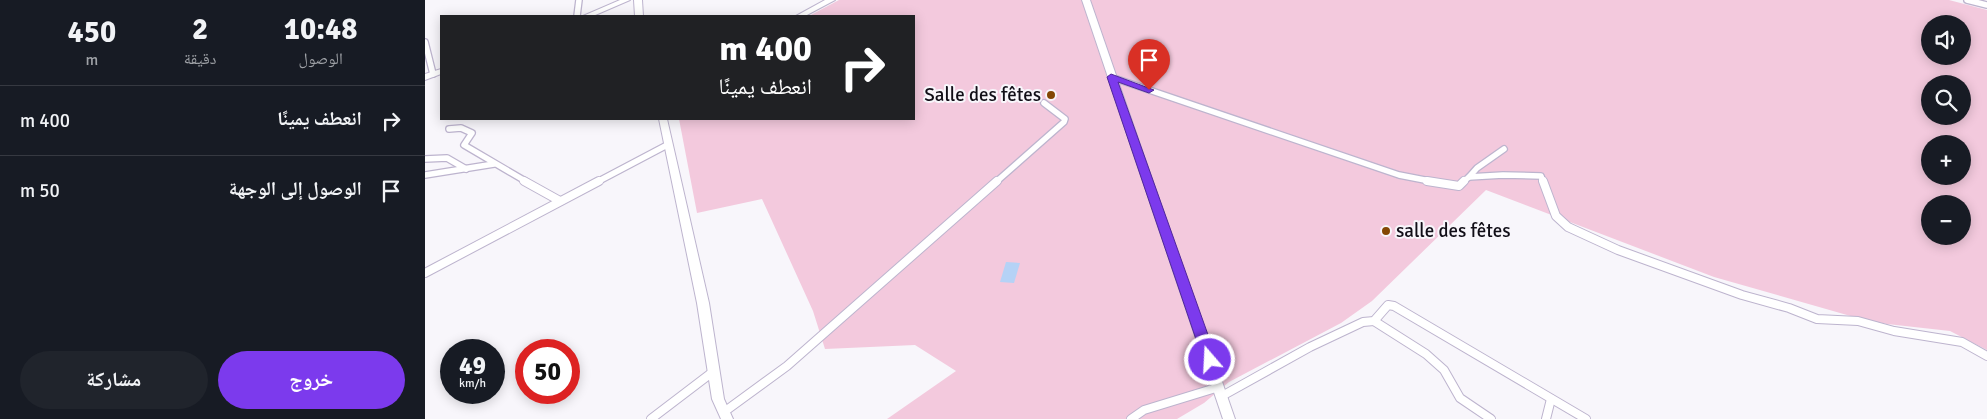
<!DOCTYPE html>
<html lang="ar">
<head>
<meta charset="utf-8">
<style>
  body { margin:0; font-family:Signika,"Noto Naskh Arabic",sans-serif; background:#20242c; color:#f1f3f6; direction:rtl; height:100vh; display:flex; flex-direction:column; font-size:19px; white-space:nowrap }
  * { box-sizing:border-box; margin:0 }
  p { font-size:16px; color:#9ea1a6 }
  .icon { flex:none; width:28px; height:28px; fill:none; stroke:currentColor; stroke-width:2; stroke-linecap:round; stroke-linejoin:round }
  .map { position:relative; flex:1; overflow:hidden; direction:ltr }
  .details { display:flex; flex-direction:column; background:#171b24; width:425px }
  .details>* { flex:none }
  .top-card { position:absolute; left:15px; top:15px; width:475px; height:105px; border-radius:0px; box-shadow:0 2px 12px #0003; direction:rtl; background:#202124; color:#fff; overflow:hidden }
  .tools { position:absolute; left:1496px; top:15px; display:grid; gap:10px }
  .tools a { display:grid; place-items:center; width:50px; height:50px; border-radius:50%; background:#171b24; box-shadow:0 2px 12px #0003; font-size:25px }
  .speed { position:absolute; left:15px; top:339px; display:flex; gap:10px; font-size:25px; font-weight:700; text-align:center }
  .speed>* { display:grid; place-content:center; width:65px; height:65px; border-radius:50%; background:#171b24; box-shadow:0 2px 12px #0003; line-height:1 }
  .speed small { font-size:12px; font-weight:400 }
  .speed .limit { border:8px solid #d22; background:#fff; color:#111 }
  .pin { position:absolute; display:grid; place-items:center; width:42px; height:42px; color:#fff; margin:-51px -21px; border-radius:50% 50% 50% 0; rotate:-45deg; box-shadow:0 0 5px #0007 }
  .pin .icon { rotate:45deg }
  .me { position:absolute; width:55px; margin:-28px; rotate:341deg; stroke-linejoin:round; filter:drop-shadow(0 0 4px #0008) }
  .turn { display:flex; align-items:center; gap:18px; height:105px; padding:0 20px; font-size:22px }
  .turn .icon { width:65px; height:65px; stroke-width:2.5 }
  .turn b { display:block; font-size:35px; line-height:42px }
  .eta { display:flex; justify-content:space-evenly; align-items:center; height:85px; text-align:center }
  .eta b { font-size:30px; font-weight:800; line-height:35px }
  .primary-button { display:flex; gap:10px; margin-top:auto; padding:10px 20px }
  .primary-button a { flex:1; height:58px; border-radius:30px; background:#7c3aed; color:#fff; font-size:20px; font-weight:800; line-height:58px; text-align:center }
  .primary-button a+a { background:#20242c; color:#f1f3f6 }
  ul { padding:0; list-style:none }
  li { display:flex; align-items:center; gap:15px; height:70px; padding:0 20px; border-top:1px solid #363941 }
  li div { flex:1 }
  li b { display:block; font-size:19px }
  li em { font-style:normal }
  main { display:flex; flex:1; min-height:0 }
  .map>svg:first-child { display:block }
  .green { fill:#f3c9dd; fill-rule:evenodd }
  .water { fill:#b5d2f6 }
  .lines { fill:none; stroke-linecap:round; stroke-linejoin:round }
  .street-far1-casing { stroke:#bdb4ce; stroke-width:8 }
  .street-casing { stroke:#bdb4ce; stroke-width:10 }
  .secondary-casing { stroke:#bdb4ce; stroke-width:2 }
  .street-far1 { stroke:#fff; stroke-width:5.5 }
  .street { stroke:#fff; stroke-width:8 }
  .secondary { fill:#fff; fill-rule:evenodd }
  .route { fill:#7c3aed; stroke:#51269a }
  .poi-dot { fill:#844704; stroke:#f8f6fb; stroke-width:2 }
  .labels { text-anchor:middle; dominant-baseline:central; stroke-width:4; stroke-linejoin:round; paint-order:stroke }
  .poi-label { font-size:19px; fill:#110e17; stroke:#f8f6fb; text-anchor:end }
</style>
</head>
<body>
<main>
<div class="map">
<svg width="1562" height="419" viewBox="0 0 1562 419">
  <rect width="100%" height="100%" fill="#f8f6fb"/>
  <path class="green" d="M414,0H1524L1562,10V350L1525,331L1462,324L1429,317L1289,277L1061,190L947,301L916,323L804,382L779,403L752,419H462L531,371L490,345L400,349L388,311L337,199L272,213L254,119H489V16H384ZM1505,24H1538V56H1505ZM1505,84H1538V116H1505ZM1505,144H1538V176H1505ZM1505,204H1538V236H1505Z"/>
  <polygon class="water" points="581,262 595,263 589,283 575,282"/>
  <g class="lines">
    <g class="street-far1-casing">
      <g id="street-far1">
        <polyline points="1542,0 1562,5"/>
        <polyline points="152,16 154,0"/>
        <polyline points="0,42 8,74"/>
        <polyline points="686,77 974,175 1010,182"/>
        <polyline points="24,129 36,128 47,133 39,145 102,182"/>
        <polyline points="0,159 22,158 41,169"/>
        <polyline points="0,175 69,164"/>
        <polyline points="1044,177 1052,168 1079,149"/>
        <polyline points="172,182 244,144"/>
        <polyline points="571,182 639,122 640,119 619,103"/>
        <polyline points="1038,182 1044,177 1078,175 1116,176 1118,182"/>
      </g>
    </g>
    <g class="street-casing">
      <g id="street">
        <polyline points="99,181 135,201"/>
        <polyline points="1002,181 1034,186 1039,181"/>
        <polyline points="1118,181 1131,216 1143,227 1193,250 1317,295 1364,308 1392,319 1433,321 1469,331 1537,342 1562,356"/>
        <polyline points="0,273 174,181"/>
        <polyline points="949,321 1001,354 1019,370 1035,398 1066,419"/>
        <polyline points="797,396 885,347 938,322 949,321 963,305 969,306 1161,419"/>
        <polyline points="299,412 362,366 572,181"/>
        <polyline points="226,419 289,371"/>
        <polyline points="706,419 719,410 794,387"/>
        <polyline points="1121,419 1126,399"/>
      </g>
    </g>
    <g class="secondary-casing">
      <g id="secondary">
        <polygon points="195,0 205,0 168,16 158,16"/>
        <polygon points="209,0 217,0 218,16 210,16"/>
        <polygon points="400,0 410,0 380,16 371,16"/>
        <polygon points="657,0 665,0 810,419 798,419"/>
        <polygon points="16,69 16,74 0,80 0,74"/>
        <polygon points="234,119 242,119 284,303 299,399 308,419 296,419 287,399 272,303"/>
      </g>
    </g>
    <use href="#street-far1" class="street-far1"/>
    <use href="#street" class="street"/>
    <use href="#secondary" class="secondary"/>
  </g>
  <polygon class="route" points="686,74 729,90 724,93 693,82 792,360 790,364 785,365 780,364 778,360 682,77"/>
  <g class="poi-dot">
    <circle cx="626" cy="95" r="5"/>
    <circle cx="961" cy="231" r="5"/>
  </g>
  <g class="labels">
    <g class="poi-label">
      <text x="616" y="95">Salle des fêtes</text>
      <text x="971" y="231" text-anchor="start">salle des fêtes</text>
    </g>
  </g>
</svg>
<div class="tools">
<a><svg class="icon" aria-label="sound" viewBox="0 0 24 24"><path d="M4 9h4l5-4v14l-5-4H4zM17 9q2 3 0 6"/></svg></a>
<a><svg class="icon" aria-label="search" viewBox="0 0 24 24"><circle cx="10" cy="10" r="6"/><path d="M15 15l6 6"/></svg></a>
<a>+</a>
<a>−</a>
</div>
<div class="speed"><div>49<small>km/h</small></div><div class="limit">50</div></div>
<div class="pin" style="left:724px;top:90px;background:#d93025"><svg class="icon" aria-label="arrive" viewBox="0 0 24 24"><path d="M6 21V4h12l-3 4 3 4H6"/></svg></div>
<svg class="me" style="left:785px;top:360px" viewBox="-20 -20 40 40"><circle r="17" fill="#7c3aed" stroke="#fff" stroke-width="3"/><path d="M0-11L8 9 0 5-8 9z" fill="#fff"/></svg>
<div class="top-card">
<div class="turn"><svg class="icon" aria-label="right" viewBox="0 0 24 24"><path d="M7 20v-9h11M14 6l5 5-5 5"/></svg><div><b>400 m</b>انعطف يمينًا</div></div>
</div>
</div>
<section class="details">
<div class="eta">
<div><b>10:48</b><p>الوصول</p></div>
<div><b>2</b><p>دقيقة</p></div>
<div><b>450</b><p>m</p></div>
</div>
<ul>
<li><svg class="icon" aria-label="right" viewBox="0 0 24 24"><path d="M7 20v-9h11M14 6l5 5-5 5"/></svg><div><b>انعطف يمينًا</b></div><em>400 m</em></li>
<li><svg class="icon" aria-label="arrive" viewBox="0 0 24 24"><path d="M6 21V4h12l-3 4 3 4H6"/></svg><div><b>الوصول إلى الوجهة</b></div><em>50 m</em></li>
</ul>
<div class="primary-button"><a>خروج</a><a>مشاركة</a></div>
</section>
</main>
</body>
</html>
